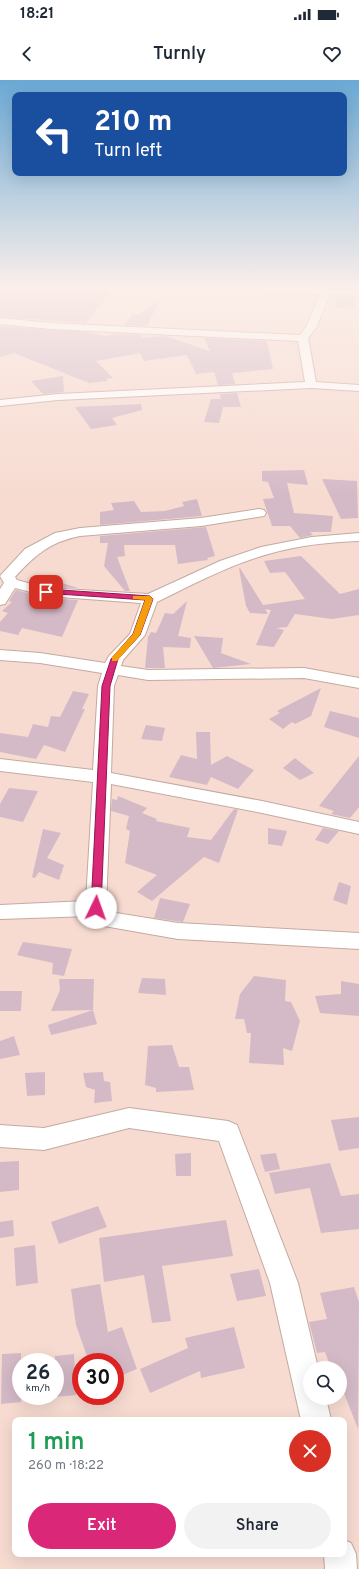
<!DOCTYPE html>
<html lang="en">
<head>
<meta charset="utf-8">
<style>
  body { margin:0; font-family:Overpass,sans-serif; background:#f2f2f3; color:#1f2937; height:100vh; display:flex; flex-direction:column; font-size:15px; white-space:nowrap }
  * { box-sizing:border-box; margin:0 }
  p { font-size:13px; color:#747a83 }
  .icon { flex:none; width:22px; height:22px; fill:none; stroke:currentColor; stroke-width:2; stroke-linecap:round; stroke-linejoin:round }
  .map { position:relative; flex:1; overflow:hidden }
  .panel { position:absolute; left:12px; top:1337px; width:335px; height:140px; display:flex; flex-direction:column; background:#fff; border-radius:8px; box-shadow:0 4px 16px #0002 }
  .panel>* { flex:none }
  .top-card { position:absolute; left:12px; top:12px; width:335px; height:84px; border-radius:8px; box-shadow:0 4px 16px #0002; background:#1a4fa0; color:#fff; overflow:hidden }
  .tools { position:absolute; left:303px; top:1281px; display:grid; gap:8px }
  .tools a { display:grid; place-items:center; width:44px; height:44px; border-radius:50%; background:#fff; box-shadow:0 4px 16px #0002; font-size:20px }
  .speed { position:absolute; left:12px; top:1273px; display:flex; gap:8px; font-size:20px; font-weight:700; text-align:center }
  .speed>* { display:grid; place-content:center; width:52px; height:52px; border-radius:50%; background:#fff; box-shadow:0 4px 16px #0002; line-height:1 }
  .speed small { font-size:10px; font-weight:400 }
  .speed .limit { border:6px solid #d22; background:#fff; color:#111 }
  .pin { position:absolute; display:grid; place-items:center; width:34px; height:34px; color:#fff; margin:-17px; border-radius:8px; box-shadow:0 2px 6px #0006 }
  .me { position:absolute; width:44px; margin:-22px; rotate:3deg; stroke-linejoin:round; filter:drop-shadow(0 0 3px #0008) }
  .turn { display:flex; align-items:center; gap:14px; height:84px; padding:0 16px; font-size:18px }
  .turn .icon { width:52px; height:52px; stroke-width:2.5 }
  .turn b { display:block; font-size:28px; line-height:34px }
  .round { display:grid; place-items:center; flex:none; width:42px; height:42px; border-radius:21px; background:#f2f2f3 }
  .head { display:flex; align-items:center; justify-content:space-between; height:68px; padding:0 16px }
  h1 { font-size:24px; font-weight:600; line-height:30px; color:#1e9e55 }
  .button { display:flex; gap:8px; margin-top:auto; padding:8px 16px }
  .button a { flex:1; height:46px; border-radius:24px; background:#db2777; color:#fff; font-size:16px; font-weight:600; line-height:46px; text-align:center }
  .button a+a { background:#f2f2f3; color:#1f2937 }
  .status { display:flex; justify-content:space-between; align-items:center; height:28px; padding:0 20px; background:#fff; direction:ltr }
  .status svg { height:11px; fill:currentColor }
  header { display:flex; justify-content:space-between; align-items:center; height:52px; padding:0 16px; background:#fff; font-size:18px; font-weight:600 }
  .map>svg:first-child { display:block }
  .building { fill:#d4bac7 }
  .lines { fill:none; stroke-linecap:round; stroke-linejoin:round }
  .minor-casing { stroke:#c4aaa1; stroke-width:2 }
  .minor { fill:#fff; fill-rule:evenodd }
  .route { fill:#db2777; stroke:#8e194d }
  .slow { fill:#f59e0b }
</style>
</head>
<body>
<div class="status"><b>18:21</b><svg viewBox="0 0 49 12"><path d="M0 12V9h3v3zM5 12V6h3v6zM10 12V3h3v9zM15 12V0h3v12zM26 1h20v11H26zM47 4h2v5h-2z"/></svg></div>
<header><svg class="icon" aria-label="back" viewBox="0 0 24 24"><path d="M15 5l-7 7 7 7"/></svg>Turnly<svg class="icon" aria-label="heart" viewBox="0 0 24 24"><path d="M12 20l-8-8c-3-5 5-10 8-4 3-6 11-1 8 4z"/></svg></header>
<div class="map">
<svg width="359" height="1489" viewBox="0 0 359 1489">
  <rect width="100%" height="100%" fill="#f7dbd1"/>
  <g class="building">
    <polygon points="0,207 14,207 22,209 24,207 32,207 85,212 92,207 109,207 105,211 109,212 101,225 99,225 86,243 0,237"/>
    <polygon points="337,216 356,217 354,229 334,227"/>
    <polygon points="160,220 147,246 124,245 133,234 139,234"/>
    <polygon points="0,246 85,252 106,256 117,254 142,255 141,258 165,256 210,271 204,258 267,261 273,289 232,293 235,304 218,305 214,292 196,294 187,275 144,281 140,273 96,281 113,298 106,299 108,301 89,303 14,273 0,277"/>
    <polygon points="63,296 64,312 43,314 31,301"/>
    <polygon points="237,313 241,327 223,327 219,343 204,342 211,319 221,319 220,314"/>
    <polygon points="141,324 142,330 112,338 117,345 91,349 75,327"/>
    <polygon points="304,390 308,405 287,403 294,433 333,436 331,452 310,452 313,455 300,458 290,446 272,446 263,419 274,418 268,402 262,401 262,391"/>
    <polygon points="322,399 357,401 358,438 341,439"/>
    <polygon points="197,419 202,436 100,445 100,432 114,430 111,423 134,421 141,432 165,431 184,426 182,422"/>
    <polygon points="206,447 215,476 207,478 208,480 178,484 175,465 124,465 125,476 117,477 130,511 125,511 104,486 108,463 100,463 100,456"/>
    <polygon points="301,476 340,514 359,509 359,535 332,539 295,534 287,547 276,548 284,550 274,567 256,565 271,530 265,529 268,534 250,533 246,526 239,489 240,488 263,525 305,519 285,492 270,493 264,481"/>
    <polygon points="40,496 78,508 46,507 32,503"/>
    <polygon points="16,510 46,518 78,520 62,557 22,548 18,555 0,551 0,542 8,533 2,531 12,522 9,521"/>
    <polygon points="187,521 178,556 191,558 190,568 163,567 165,588 145,588 148,557 151,552 156,553 165,533 173,534"/>
    <polygon points="194,556 223,558 221,573 251,584 213,588"/>
    <polygon points="321,608 311,636 295,644 292,642 283,649 269,639 280,633 277,631"/>
    <polygon points="73,611 89,614 82,629 85,629 65,672 44,665 36,679 0,672 0,653 28,657 33,644 48,647 51,636 60,637"/>
    <polygon points="330,631 359,638 359,658 324,647"/>
    <polygon points="146,645 165,648 162,661 141,659"/>
    <polygon points="196,652 210,652 211,685 227,676 254,690 238,709 211,697 207,705 169,697 181,675 197,679"/>
    <polygon points="359,676 359,727 350,738 331,734 334,731 319,726"/>
    <polygon points="295,678 314,693 300,700 283,688"/>
    <polygon points="9,708 38,711 23,742 0,737 0,724"/>
    <polygon points="118,716 147,728 142,733 157,739 156,741 190,748 187,757 211,760 234,729 238,730 219,783 204,777 152,821 137,812 157,795 125,783 130,751 126,749 129,736 111,731 112,719 117,720"/>
    <polygon points="268,748 287,751 282,766 268,764"/>
    <polygon points="323,748 339,751 328,764 315,760"/>
    <polygon points="43,749 61,753 47,778 64,785 59,800 39,792 35,798 32,797"/>
    <polygon points="339,802 351,806 347,825 333,820"/>
    <polygon points="160,818 190,824 183,842 154,838"/>
    <polygon points="23,862 72,869 64,896 52,894 53,883 17,875"/>
    <polygon points="254,896 286,900 285,921 291,922 300,941 292,971 283,968 284,985 249,983 251,953 247,953 244,939 235,939 240,914"/>
    <polygon points="142,898 165,899 166,915 138,913"/>
    <polygon points="59,899 94,899 93,930 51,931 60,910"/>
    <polygon points="341,901 359,904 359,936 320,933 315,916 341,914"/>
    <polygon points="0,911 22,911 21,931 0,931"/>
    <polygon points="93,930 97,944 51,955 48,945"/>
    <polygon points="14,956 20,975 0,979 0,961"/>
    <polygon points="172,965 179,987 189,987 194,1010 156,1012 156,1008 145,1005 148,966"/>
    <polygon points="45,992 45,1015 27,1016 25,993"/>
    <polygon points="103,992 104,1001 110,1002 112,1021 94,1023 95,1010 86,1007 83,993"/>
    <polygon points="359,1037 359,1068 339,1071 331,1040"/>
    <polygon points="191,1073 191,1096 176,1096 175,1074"/>
    <polygon points="276,1073 280,1089 265,1092 260,1075"/>
    <polygon points="19,1081 19,1110 0,1112 0,1082"/>
    <polygon points="330,1083 341,1116 359,1114 359,1149 321,1153 310,1108 275,1114 269,1093"/>
    <polygon points="98,1126 107,1147 59,1164 51,1142"/>
    <polygon points="13,1140 14,1156 0,1158 0,1142"/>
    <polygon points="226,1140 233,1176 162,1186 171,1241 152,1243 144,1195 104,1202 99,1158"/>
    <polygon points="35,1165 38,1203 16,1206 14,1168"/>
    <polygon points="259,1189 266,1216 237,1221 230,1194"/>
    <polygon points="100,1204 108,1252 122,1247 137,1289 115,1298 115,1282 89,1282 76,1245 71,1209"/>
    <polygon points="354,1207 359,1222 358,1349 340,1303 340,1288 331,1288 325,1272 317,1273 309,1242 327,1239 320,1213"/>
    <polygon points="234,1247 245,1288 201,1298 200,1291 150,1313 140,1289 188,1268 185,1258"/>
    <polygon points="21,1273 21,1322 1,1324 2,1274"/>
    <polygon points="74,1274 76,1315 55,1317 55,1276"/>
  </g>
  <g class="lines">
    <g class="minor-casing">
      <g id="minor">
        <polygon points="228,207 292,207 359,210 359,216 330,214 316,248 308,258 316,302 359,305 359,311 311,308 58,320 0,326 0,320 58,314 305,302 298,261 51,249 0,244 0,238 51,243 300,255 306,247 320,214 233,210"/>
        <path d="M259,429L264,430L266,433L264,436L201,446L80,456C50,462 35,475 15,497L17,500L46,508L148,514L220,481L261,467L312,457L359,453V461C330,462 300,465 272,473C231,484 194,504 157,522L145,555L123,580L121,586L148,590L304,588L359,598V608L304,598L148,600L118,595L114,606L111,693L262,721L359,742V754L262,733L111,704L106,827L110,832L178,843L359,853V869L178,859L104,846L97,843L91,836L0,839V825L86,821L93,702L0,691V679L93,690L98,606L102,593L40,583L0,580V570L40,573L105,583L109,576L130,554L141,523L46,516L15,508L5,524L0,525V509L4,503L0,496L25,469L55,453L80,448L201,438Z"/>
        <polygon points="129,1028 228,1041 237,1045 298,1203 318,1288 310,1288 310,1318 326,1318 331,1340 301,1340 270,1203 219,1061 129,1048 44,1070 0,1067 0,1045 44,1048"/>
        <polygon points="344,1460 351,1463 356,1474 357,1489 325,1489 324,1474 344,1474"/>
      </g>
    </g>
    <use href="#minor" class="minor"/>
  </g>
  <linearGradient id="sky" x2="0" y2="1"><stop stop-color="#6aa9d5"/><stop offset="0.5" stop-color="#fbefea"/><stop offset="1" stop-color="#fbefea" stop-opacity="0"/></linearGradient>
  <rect width="359" height="415" fill="url(#sky)"/>
  <polygon class="route" points="46,509 150,516 153,519 140,555 118,579 110,606 101,828 96,832 91,828 102,606 111,579 133,554 145,520 44,513 43,512"/>
  <polygon class="slow" points="133,516 150,516 153,519 140,555 117,581 112,581 112,577 133,554 145,520 133,519"/>
</svg>
<div class="tools">
<a><svg class="icon" aria-label="search" viewBox="0 0 24 24"><circle cx="10" cy="10" r="6"/><path d="M15 15l6 6"/></svg></a>
</div>
<div class="speed"><div>26<small>km/h</small></div><div class="limit">30</div></div>
<div class="pin" style="left:46px;top:512px;background:#d93025"><svg class="icon" aria-label="arrive" viewBox="0 0 24 24"><path d="M6 21V4h12l-3 4 3 4H6"/></svg></div>
<svg class="me" style="left:96px;top:828px" viewBox="-20 -20 40 40"><circle r="19" fill="#fff"/><path d="M0-13L10 11 0 6-10 11z" fill="#db2777"/></svg>
<div class="top-card">
<div class="turn"><svg class="icon" aria-label="left" viewBox="0 0 24 24"><path d="M17 20v-9H6M10 6l-5 5 5 5"/></svg><div><b>210 m</b>Turn left</div></div>
</div>
<section class="panel">
<div class="head"><div><h1>1 min</h1><p>260 m · 18:22</p></div><a class="round" style="background:#d93025;color:#fff"><svg class="icon" aria-label="close" viewBox="0 0 24 24"><path d="M6 6l12 12M18 6L6 18"/></svg></a></div>
<div class="button"><a>Exit</a><a>Share</a></div>
</section>
</div>
</body>
</html>
